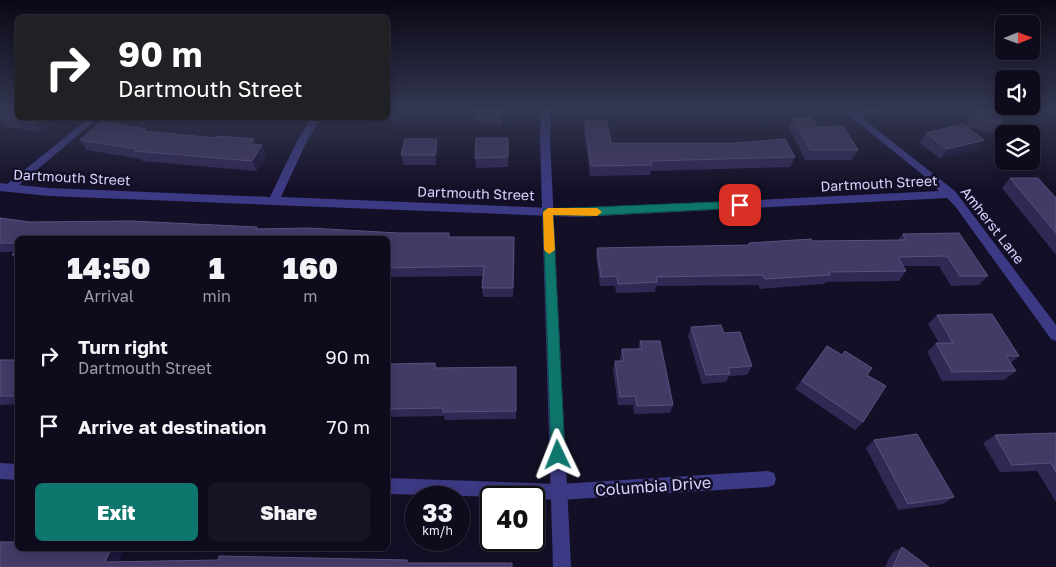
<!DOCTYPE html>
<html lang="en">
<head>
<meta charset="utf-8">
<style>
  body { margin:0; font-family:"Golos Text",sans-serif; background:#171425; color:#f1f3f6; height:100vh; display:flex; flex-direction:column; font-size:19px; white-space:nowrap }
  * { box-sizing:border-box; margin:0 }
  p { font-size:16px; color:#9b9ba3 }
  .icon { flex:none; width:28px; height:28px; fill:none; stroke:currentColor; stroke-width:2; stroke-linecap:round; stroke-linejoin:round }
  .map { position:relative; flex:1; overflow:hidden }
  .details { position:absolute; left:15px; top:236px; width:375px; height:315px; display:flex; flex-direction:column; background:#0e0b1c; border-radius:8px; box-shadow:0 2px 12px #0003,0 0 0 1px #2e2b3b }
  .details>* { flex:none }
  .banner { position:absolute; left:15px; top:15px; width:375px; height:105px; border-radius:8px; box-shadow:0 2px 12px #0003,0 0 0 1px #2e2b3b; background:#202124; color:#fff; overflow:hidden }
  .needle { width:32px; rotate:89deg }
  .tools { position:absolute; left:995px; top:15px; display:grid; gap:10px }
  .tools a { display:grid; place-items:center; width:45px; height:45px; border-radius:8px; background:#0e0b1c; box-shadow:0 2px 12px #0003,0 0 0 1px #2e2b3b; font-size:25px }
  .speed { position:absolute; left:405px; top:486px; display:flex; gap:10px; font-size:25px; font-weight:700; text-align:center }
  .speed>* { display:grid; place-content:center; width:65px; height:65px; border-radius:50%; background:#0e0b1c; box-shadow:0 2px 12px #0003,0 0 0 1px #2e2b3b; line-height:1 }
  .speed small { font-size:12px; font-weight:400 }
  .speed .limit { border:2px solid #111; border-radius:8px; background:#fff; color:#111 }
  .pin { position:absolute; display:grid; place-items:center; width:42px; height:42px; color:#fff; margin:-21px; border-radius:10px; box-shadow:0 2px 8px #0006 }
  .me { position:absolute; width:55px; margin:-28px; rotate:358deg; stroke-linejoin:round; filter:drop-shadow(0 0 4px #0008) }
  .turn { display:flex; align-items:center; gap:18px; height:105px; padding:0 20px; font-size:22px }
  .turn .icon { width:65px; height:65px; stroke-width:2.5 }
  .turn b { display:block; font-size:35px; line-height:42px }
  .eta { display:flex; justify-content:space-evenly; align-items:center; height:85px; text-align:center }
  .eta b { font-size:30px; font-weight:800; line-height:35px }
  .cta { display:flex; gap:10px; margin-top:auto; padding:10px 20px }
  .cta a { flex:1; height:58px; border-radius:8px; background:#0f766e; color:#fff; font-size:20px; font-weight:800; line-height:58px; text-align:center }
  .cta a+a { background:#171425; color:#f1f3f6 }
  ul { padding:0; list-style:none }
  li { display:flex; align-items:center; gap:15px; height:70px; padding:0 20px }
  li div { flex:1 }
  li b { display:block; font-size:19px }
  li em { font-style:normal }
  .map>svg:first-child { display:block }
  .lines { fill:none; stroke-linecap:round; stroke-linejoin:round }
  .minor { fill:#3d3a85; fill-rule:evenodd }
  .tertiary { fill:#3d3a85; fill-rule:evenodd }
  .wall { fill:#312854 }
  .shaded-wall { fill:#1d163a }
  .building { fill:#433a66; stroke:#5a527e }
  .route { fill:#0f766e; stroke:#0a4d48 }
  .slow { fill:#f59e0b }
  .labels { text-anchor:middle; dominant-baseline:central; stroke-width:5; stroke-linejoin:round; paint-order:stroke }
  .street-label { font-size:14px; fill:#d9d4ff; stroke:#130f26 }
  .near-street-label { font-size:16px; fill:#d9d4ff; stroke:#130f26 }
</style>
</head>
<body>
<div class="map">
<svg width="1056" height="567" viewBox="0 0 1056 567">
  <rect width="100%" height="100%" fill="#130f26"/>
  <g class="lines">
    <g class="minor">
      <polygon points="841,109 851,109 856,113 869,109 885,109 862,118 955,191 1056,325 1056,341 1051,339 955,206 947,198 577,217 49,196 0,191 0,183 7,184 89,118 98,118 19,185 49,188 270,197 295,145 311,118 320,118 305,145 281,197 577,209 939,191 923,175"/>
      <polygon points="0,463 18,464 18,480 0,479"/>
      <polygon points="768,471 774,473 776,479 774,485 768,487 559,500 534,499 534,498 388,494 388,478 559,484"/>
    </g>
    <polygon class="tertiary" points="541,109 551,109 550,141 571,567 553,567 540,141"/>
  </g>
  <g class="wall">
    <polygon points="388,109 403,109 399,119 383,118 388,118"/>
    <polygon points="474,109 502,109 502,125 479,124 479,120 474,120"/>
    <polygon points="737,109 763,109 743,115"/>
    <polygon points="968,109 1001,109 1002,124 994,133 967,127"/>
    <polygon points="0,117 58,118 41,132 9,127"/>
    <polygon points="793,118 817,127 858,150 852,160 805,160 789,128"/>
    <polygon points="585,121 611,143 795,157 790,167 651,171 650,175 590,176 584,131"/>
    <polygon points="147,131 215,138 254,139 257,145 262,145 267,155 257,171 142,161 140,159 87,150 80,140"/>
    <polygon points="926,133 984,140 976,149 940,159 920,143"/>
    <polygon points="508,138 508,167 476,168 475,158"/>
    <polygon points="438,149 436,165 404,165 401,155"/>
    <polygon points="1010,178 1056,198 1056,255 1002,188"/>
    <polygon points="0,218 30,222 257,227 258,229 450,237 515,247 513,297 483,297 482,288 483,276 389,277 388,275 388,239 18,239 18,260 12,255 14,252 0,252"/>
    <polygon points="903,234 988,276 979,285 951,286 939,266 903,266 906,271 899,281 826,282 824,284 760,289 758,285 656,286 655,292 616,293 615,286 600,286 596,257 597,248 748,245 749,243 812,241 898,240"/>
    <polygon points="937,315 1019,356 1011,363 1016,371 1004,380 942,381 927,352 936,343 939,343 928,324"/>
    <polygon points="691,327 724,333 752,366 747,375 729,376 726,382 702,384 688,336"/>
    <polygon points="640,341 673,405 670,413 634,414 633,405 618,405 613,370 615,361 620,361 620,358 622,349 638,349"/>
    <polygon points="827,346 842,355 845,351 867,375 863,422 855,430 795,389"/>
    <polygon points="0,360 18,360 18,404 0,405"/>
    <polygon points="435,363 437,368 516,367 516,419 445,420 444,416 388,417 388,370"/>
    <polygon points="1056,433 1056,502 1037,471 1000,472 983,443 995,435"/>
    <polygon points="874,440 954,497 943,504 898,510 866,448"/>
    <polygon points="902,547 929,567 885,567 892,553"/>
  </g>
  <g class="shaded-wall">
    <polygon points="398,109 403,109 399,119"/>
    <polygon points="745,109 763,109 743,115"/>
    <polygon points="39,118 58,118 41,132 34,122"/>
    <polygon points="254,139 259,149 251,144"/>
    <polygon points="437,139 438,149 436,165 435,155"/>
    <polygon points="984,140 976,149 940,159 947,149"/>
    <polygon points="262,145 267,155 257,171 252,161"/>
    <polygon points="514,237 515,247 513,297 513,288"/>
    <polygon points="111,549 121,549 124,550 117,567 105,562"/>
  </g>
  <g class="building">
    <polygon points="11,109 18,109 18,118 39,118 34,122 0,117"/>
    <polygon points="474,109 502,109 501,115 478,114 478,110 474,110"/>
    <polygon points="975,109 1001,109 1002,124 974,117"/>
    <polygon points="793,118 812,118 817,127 843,126 858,150 810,150"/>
    <polygon points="102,121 146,129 144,131 215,138 216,136 254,139 251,144 262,145 252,161 135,151 136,149 80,140"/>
    <polygon points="585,121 607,121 611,143 736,143 785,139 795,157 651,161 652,165 591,166"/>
    <polygon points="963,124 984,140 947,149 926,133"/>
    <polygon points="476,138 508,138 508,157 475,158"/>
    <polygon points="405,139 437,139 435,155 401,155"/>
    <polygon points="1010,178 1038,178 1056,198 1056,233"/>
    <polygon points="0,218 30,222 131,221 257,227 256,229 309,228 398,233 449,233 449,237 514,237 513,288 482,288 484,266 388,268 388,239 18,239 18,243 0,243"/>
    <polygon points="959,233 988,276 960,276 947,256 898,257 906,271 829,272 830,275 765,279 763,275 656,277 657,282 618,284 617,276 601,277 597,248 749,245 749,243 811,239 812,241 906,240 903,234"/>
    <polygon points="18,248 18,255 12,255"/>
    <polygon points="992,314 1019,356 1006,356 1016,371 952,372 936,343 953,343 937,315"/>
    <polygon points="721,325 724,333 740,332 752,366 728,368 730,374 706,375 691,327"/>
    <polygon points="640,341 660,341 673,405 637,406 635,396 620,397 615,361 624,361 622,349 642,349"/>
    <polygon points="827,346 842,355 845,351 872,368 867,375 886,386 863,422 802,381"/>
    <rect x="0" y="360" width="18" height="36"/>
    <polygon points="435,363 435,368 516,367 516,411 443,412 443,408 388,409 388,370 389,364"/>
    <polygon points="1056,433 1056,472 1051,463 1012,465 995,435"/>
    <polygon points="917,434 954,497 908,504 874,440"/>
    <polygon points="0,542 17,542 15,546 18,546 18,549 111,549 105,562 218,560 219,556 407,560 407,563 512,563 512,567 0,567"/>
    <polygon points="902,547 929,567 893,567"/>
  </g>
  <linearGradient id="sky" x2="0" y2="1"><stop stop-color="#0a0815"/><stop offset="0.58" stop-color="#333752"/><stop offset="1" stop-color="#333752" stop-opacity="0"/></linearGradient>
  <rect width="1056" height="189" fill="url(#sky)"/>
  <polygon class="route" points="740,201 746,205 740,208 587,216 553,215 565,455 563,460 558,462 553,460 551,455 543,212 544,209"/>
  <polygon class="slow" points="548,208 597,208 602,212 597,216 553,215 555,250 549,254 544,250 543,212"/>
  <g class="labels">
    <g class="street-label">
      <text transform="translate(72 177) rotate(3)">Dartmouth Street</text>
      <text transform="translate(879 183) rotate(-3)">Dartmouth Street</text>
      <text transform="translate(476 193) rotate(2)">Dartmouth Street</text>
      <text transform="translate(993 225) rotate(52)">Amherst Lane</text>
    </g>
    <g class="near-street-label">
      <text transform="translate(653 486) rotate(-4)">Columbia Drive</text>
    </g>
  </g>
</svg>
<div class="tools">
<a><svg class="needle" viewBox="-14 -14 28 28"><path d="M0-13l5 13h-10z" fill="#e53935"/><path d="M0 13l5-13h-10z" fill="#9b9ba3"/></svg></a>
<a><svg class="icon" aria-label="sound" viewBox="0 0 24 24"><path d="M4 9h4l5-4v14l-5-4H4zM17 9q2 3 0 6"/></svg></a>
<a><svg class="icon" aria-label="layers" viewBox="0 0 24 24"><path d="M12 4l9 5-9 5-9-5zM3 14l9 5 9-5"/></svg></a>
</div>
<div class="speed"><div>33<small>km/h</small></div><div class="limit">40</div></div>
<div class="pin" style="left:740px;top:205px;background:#d93025"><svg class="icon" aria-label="arrive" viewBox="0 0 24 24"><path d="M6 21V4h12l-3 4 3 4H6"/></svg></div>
<svg class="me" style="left:558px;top:455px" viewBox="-20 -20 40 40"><path d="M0-17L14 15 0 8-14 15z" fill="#0f766e" stroke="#fff" stroke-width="4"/></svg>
<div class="banner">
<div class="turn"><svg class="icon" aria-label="right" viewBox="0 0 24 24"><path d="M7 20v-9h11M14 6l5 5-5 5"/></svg><div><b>90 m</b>Dartmouth Street</div></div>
</div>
<section class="details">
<div class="eta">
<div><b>14:50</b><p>Arrival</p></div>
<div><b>1</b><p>min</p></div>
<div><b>160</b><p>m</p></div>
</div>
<ul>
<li><svg class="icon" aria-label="right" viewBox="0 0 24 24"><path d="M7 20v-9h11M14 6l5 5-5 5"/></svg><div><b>Turn right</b><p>Dartmouth Street</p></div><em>90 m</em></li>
<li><svg class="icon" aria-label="arrive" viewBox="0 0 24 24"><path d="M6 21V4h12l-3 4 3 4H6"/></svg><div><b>Arrive at destination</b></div><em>70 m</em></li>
</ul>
<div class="cta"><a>Exit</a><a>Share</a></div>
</section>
</div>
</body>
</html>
